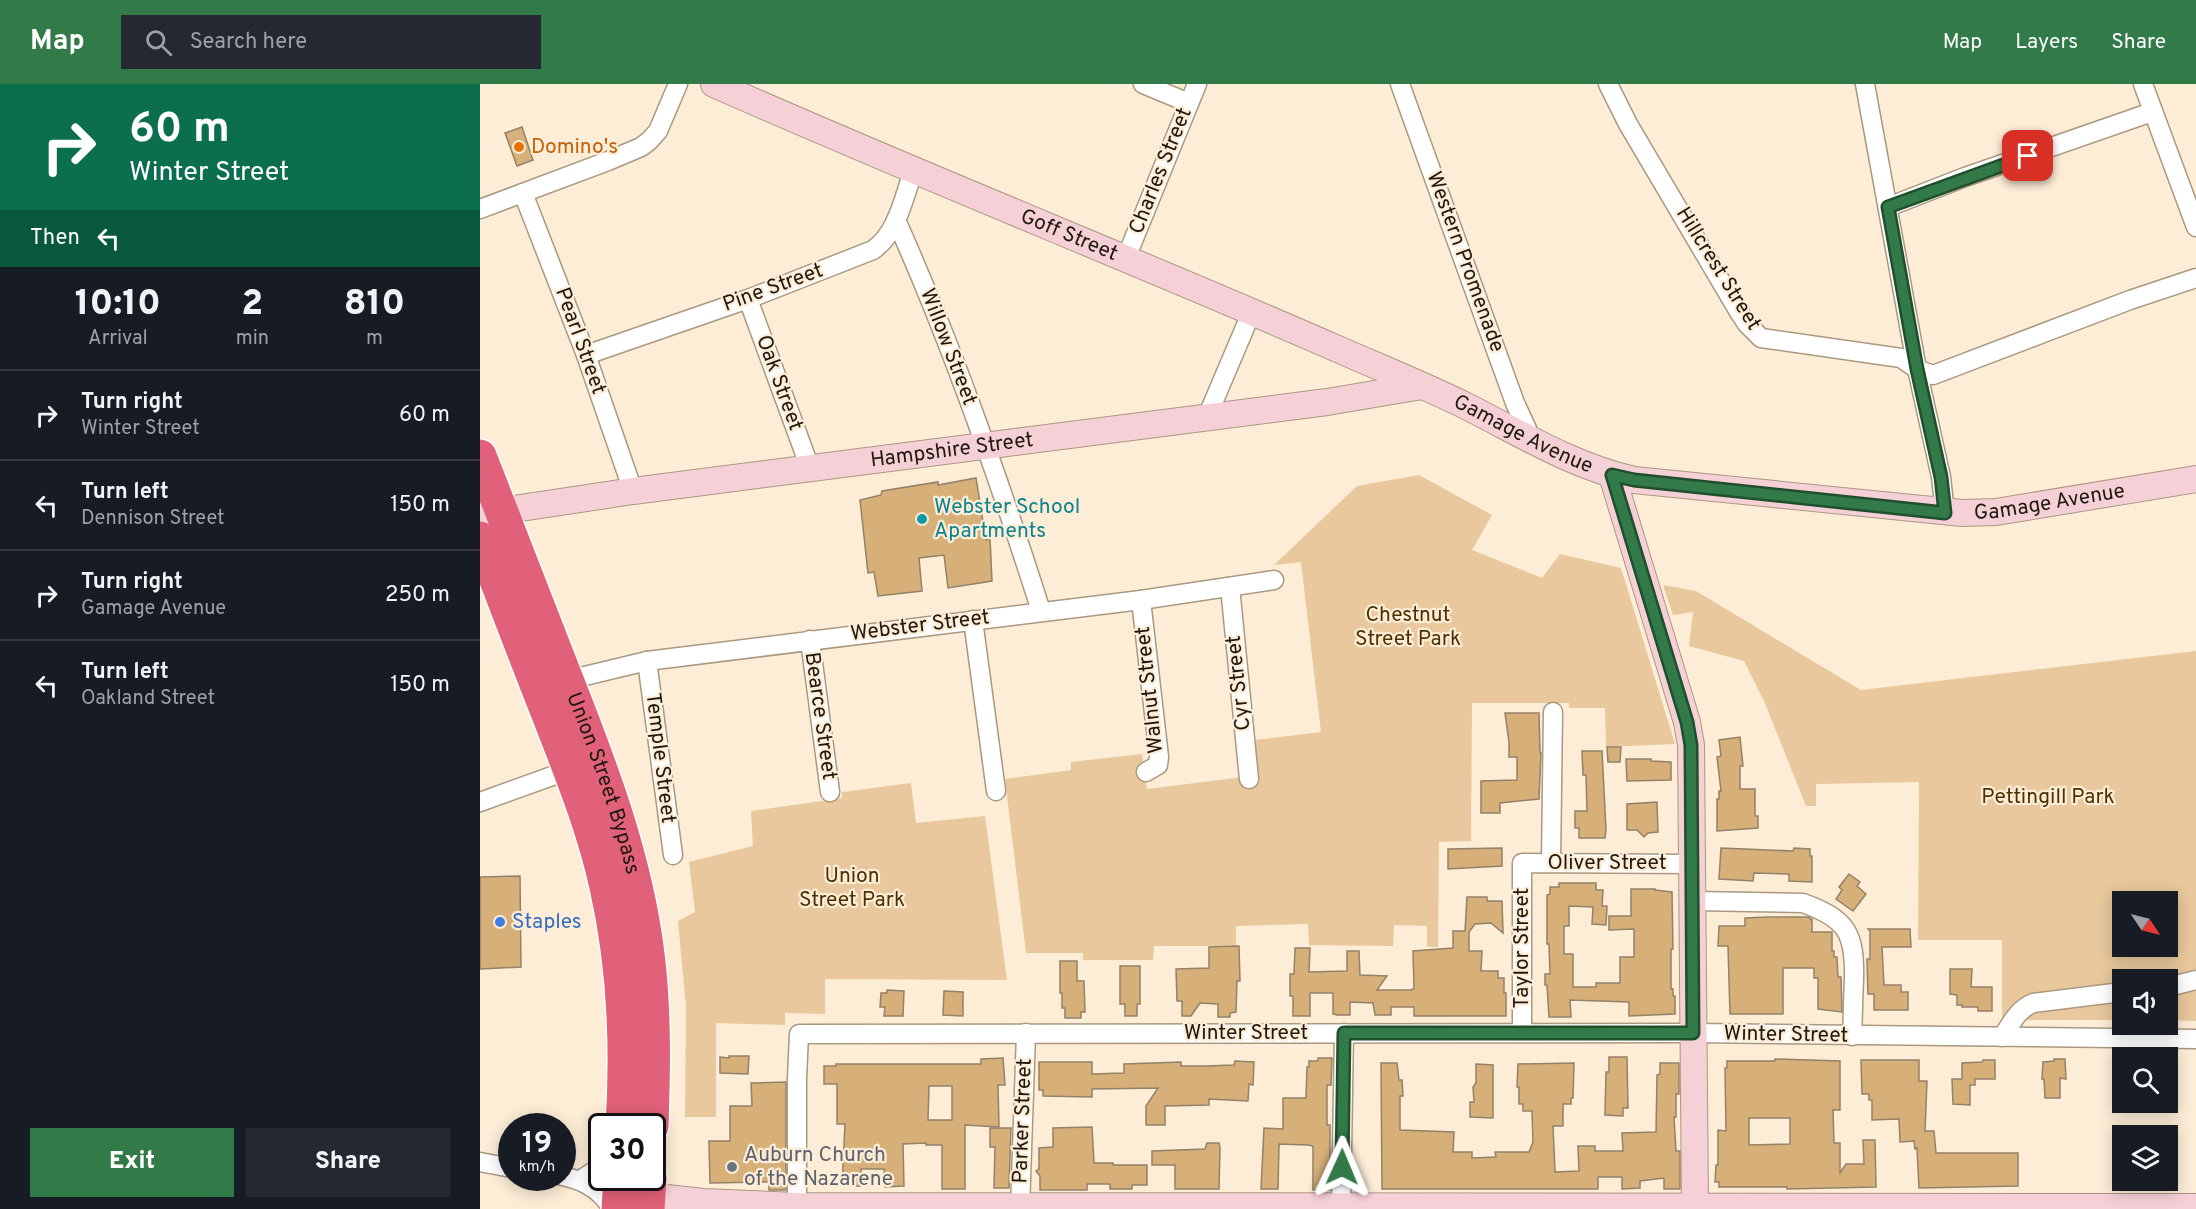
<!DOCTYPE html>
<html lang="en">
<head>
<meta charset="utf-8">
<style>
  body { margin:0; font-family:Overpass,sans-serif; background:#242831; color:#f1f3f6; height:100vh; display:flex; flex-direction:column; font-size:22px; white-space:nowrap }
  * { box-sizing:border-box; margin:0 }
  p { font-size:20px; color:#9ea1a6 }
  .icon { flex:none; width:33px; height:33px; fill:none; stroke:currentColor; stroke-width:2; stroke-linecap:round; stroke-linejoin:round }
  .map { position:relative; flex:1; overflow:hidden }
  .drawer { display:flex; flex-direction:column; background:#171b24; width:480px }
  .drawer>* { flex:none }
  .top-card { background:#0b6e4f; color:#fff; overflow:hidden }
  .needle { width:39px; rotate:125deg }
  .tools { position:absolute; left:1632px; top:807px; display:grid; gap:12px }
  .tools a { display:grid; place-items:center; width:66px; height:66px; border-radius:0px; background:#171b24; box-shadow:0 3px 15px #0003; font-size:30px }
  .speed { position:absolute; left:18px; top:1029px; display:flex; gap:12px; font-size:30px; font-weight:700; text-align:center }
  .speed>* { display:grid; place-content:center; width:78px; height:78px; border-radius:50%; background:#171b24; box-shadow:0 3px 15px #0003; line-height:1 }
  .speed small { font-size:15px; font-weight:400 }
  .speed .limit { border:3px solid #111; border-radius:9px; background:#fff; color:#111 }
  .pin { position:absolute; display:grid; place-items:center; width:51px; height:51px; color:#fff; margin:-26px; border-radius:12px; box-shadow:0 3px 9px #0006 }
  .me { position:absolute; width:66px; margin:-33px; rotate:1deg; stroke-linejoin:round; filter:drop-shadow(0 0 4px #0008) }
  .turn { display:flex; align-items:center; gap:21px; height:126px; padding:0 30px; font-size:27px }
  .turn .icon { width:78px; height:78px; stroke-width:2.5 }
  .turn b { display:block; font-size:42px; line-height:51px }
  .then { display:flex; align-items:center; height:57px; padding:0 30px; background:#0003; gap:12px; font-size:22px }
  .eta { display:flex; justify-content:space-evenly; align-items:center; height:102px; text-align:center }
  .eta b { font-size:36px; font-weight:800; line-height:42px }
  .cta { display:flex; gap:12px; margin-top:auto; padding:12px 30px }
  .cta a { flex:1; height:69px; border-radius:0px; background:#327a47; color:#fff; font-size:24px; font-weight:800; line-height:69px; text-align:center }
  .cta a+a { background:#242831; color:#f1f3f6 }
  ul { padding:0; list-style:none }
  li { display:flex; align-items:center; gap:18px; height:90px; padding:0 30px; border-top:2px solid #363941 }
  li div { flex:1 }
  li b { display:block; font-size:22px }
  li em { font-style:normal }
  header { display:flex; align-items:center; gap:36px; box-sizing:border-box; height:84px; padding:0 30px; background:#327a47; color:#fff }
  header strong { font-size:28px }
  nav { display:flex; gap:33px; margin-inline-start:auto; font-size:21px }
  .search { width:420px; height:54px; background:#242831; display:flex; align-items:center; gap:15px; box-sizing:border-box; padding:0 21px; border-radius:0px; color:#9ea1a6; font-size:22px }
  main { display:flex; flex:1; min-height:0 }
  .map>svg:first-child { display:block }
  .green { fill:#e8c89c; fill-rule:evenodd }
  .building { fill:#d7b079; stroke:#938168; stroke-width:1.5; fill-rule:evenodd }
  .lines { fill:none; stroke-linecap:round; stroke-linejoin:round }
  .street-casing { stroke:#aa987f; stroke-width:21 }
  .secondary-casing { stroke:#aa987f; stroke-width:28 }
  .highway-casing { stroke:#fff; stroke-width:36 }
  .street { stroke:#fff; stroke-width:18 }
  .secondary { stroke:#f6d0d7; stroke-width:26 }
  .highway { stroke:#e06179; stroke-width:33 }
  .route-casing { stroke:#204f2e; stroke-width:15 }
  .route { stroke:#327a47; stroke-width:10 }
  .food-dot { fill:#e8710a; stroke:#fdedd7; stroke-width:2 }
  .culture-dot { fill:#0f9aa8; stroke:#fdedd7; stroke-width:2 }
  .shop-dot { fill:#3f7fe0; stroke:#fdedd7; stroke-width:2 }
  .worship-dot { fill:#6b7280; stroke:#fdedd7; stroke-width:2 }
  .labels { text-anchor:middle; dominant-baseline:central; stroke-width:4.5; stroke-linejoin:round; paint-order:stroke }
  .food-label { font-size:21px; fill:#c56008; stroke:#fdedd7; text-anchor:start }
  .street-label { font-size:21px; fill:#1f180e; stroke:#fdedd7 }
  .culture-label { font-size:21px; fill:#0d838f; stroke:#fdedd7; text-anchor:start }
  .park-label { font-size:21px; fill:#4b3102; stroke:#fdedd7 }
  .shop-label { font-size:21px; fill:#366cbe; stroke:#fdedd7; text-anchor:start }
  .worship-label { font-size:21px; fill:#5b616d; stroke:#fdedd7; text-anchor:start }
</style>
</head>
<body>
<header>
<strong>Map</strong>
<div class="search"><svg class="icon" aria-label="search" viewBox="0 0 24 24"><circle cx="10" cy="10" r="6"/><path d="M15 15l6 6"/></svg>Search here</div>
<nav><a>Map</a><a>Layers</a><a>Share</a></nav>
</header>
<main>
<section class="drawer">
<div class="top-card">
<div class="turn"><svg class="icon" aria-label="right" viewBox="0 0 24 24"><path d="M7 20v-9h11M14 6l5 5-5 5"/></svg><div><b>60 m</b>Winter Street</div></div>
<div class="then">Then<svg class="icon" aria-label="left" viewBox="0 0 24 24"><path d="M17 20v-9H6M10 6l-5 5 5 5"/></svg></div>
</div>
<div class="eta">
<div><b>10:10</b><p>Arrival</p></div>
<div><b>2</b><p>min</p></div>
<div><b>810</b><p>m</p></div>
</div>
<ul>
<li><svg class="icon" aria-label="right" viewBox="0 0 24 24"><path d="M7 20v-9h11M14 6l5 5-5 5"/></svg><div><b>Turn right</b><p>Winter Street</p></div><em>60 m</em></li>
<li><svg class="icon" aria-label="left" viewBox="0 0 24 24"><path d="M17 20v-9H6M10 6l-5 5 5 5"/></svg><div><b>Turn left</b><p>Dennison Street</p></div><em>150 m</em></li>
<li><svg class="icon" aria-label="right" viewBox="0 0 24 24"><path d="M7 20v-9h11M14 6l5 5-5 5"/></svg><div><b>Turn right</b><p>Gamage Avenue</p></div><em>250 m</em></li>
<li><svg class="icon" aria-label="left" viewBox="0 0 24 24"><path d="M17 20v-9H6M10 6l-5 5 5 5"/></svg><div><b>Turn left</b><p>Oakland Street</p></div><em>150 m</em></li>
</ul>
<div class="cta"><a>Exit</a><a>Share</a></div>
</section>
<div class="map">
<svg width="1716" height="1125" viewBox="0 0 1716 1125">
  <rect width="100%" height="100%" fill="#fdedd7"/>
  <g class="green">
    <polygon points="939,391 1012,431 992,466 1062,494 1080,470 1141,484 1195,660 1126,663 1125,624 1089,624 1089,619 992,619 991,757 959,758 958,863 947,863 947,842 914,841 913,862 829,861 828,840 756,842 756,862 674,862 673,876 603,876 603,869 546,869 525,695 591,686 591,678 662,670 667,705 779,691 775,656 841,648 821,478 794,481 877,402"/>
    <path d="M1183,501L1216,507L1381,606L1716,567V937L1688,936V896H1642V936H1522V856H1438L1439,698L1336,700V722H1326L1285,619L1264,577L1209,562L1213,528L1193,531ZM1642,818H1688V862H1642Z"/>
    <polygon points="431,699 436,739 505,732 527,896 345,895 345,930 305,929 305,941 236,939 236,1033 205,1033 206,923 198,837 215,828 209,778 273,762 271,727 362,714 362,708"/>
  </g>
  <g class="building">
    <polygon points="42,43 53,76 37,82 25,49"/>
    <polygon points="496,394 506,456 510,454 512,497 468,504 464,471 439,474 442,507 398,512 394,488 388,489 380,416 401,411 402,407 458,398 458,401"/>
    <polygon points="1025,629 1059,629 1060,669 1061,669 1059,715 1020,719 1020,729 1001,729 1001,697 1037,696 1037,673 1029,673 1029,658"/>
    <polygon points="1260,653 1263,682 1260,682 1260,705 1275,705 1275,732 1278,732 1278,744 1237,747 1237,715 1239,715 1239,707 1241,707 1237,673 1241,672 1239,656"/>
    <polygon points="1127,663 1141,663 1140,678 1128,678"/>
    <polygon points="1102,667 1122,667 1126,746 1125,754 1099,754 1099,744 1095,744 1095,727 1107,727 1106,691 1103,691"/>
    <polygon points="1146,675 1171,675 1171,677 1191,678 1191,696 1147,697"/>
    <polygon points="1177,718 1178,748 1168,749 1164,753 1157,746 1147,746 1147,720"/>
    <polygon points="1022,764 1022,782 968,785 968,765"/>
    <polygon points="1241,764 1313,767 1314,764 1330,765 1330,772 1332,772 1332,798 1309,797 1309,790 1274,789 1273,797 1239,795"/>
    <polygon points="1369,790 1380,798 1377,802 1386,810 1373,827 1356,815 1362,806 1359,803"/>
    <polygon points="40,792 41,883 0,885 0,793"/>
    <polygon points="1079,799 1116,799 1116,806 1123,806 1122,822 1127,822 1126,841 1112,840 1113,823 1089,822 1089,842 1084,842 1084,870 1093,870 1093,903 1116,903 1116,899 1140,899 1140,873 1154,873 1154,845 1129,846 1129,832 1151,832 1151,805 1175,805 1175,806 1192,808 1193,865 1191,865 1191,905 1193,905 1193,912 1195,912 1195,930 1149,932 1149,918 1090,916 1091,933 1069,933 1067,901 1065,901 1065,890 1070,890 1069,860 1067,860 1067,811 1070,810 1070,803 1079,803"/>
    <polygon points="987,813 1007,813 1007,817 1022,817 1023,849 1011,839 995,840 989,848 989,867 1002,867 1001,887 1018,887 1018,894 1024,894 1024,909 1026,909 1026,932 934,932 934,923 911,923 911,931 895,931 893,919 870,918 870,931 857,931 853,930 853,909 830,909 830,932 813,932 813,912 810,912 810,890 814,890 815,864 830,864 829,888 867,887 867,867 879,867 880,891 907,892 897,906 931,906 934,904 933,867 973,864 973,847 985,847"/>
    <polygon points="1289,833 1329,833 1331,836 1332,835 1332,848 1352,848 1352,867 1354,867 1354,873 1357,873 1358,893 1361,893 1362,928 1338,925 1338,894 1334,894 1334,884 1303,884 1303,930 1250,930 1248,862 1238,862 1239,842 1265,842 1265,834"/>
    <polygon points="1388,845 1430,845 1431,863 1402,863 1404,901 1421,901 1421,908 1428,908 1428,926 1394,926 1394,910 1388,910 1387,875 1390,875 1390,847"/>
    <polygon points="759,862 760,897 757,897 756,928 750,929 750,933 738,933 738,920 720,919 711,932 702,932 702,917 697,917 696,885 729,884 729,863"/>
    <polygon points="580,877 597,877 597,897 604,897 605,928 601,928 601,934 585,934 585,924 582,924 582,909 580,909"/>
    <polygon points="640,882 660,882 660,920 657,920 657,932 645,932 645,920 640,920"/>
    <polygon points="1470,885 1492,885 1491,903 1512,903 1512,927 1498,927 1498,923 1482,923 1482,921 1477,921 1477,911 1470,910"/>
    <polygon points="407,906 424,907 423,932 404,932 405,923 400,923 401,909 407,909"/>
    <polygon points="464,907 483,908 483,932 463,931"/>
    <polygon points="249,972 269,972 268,990 240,989 240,973 249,974"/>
    <polygon points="1129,973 1147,973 1148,1024 1143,1024 1143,1032 1125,1031 1126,988 1129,988"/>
    <path d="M523,974L525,1001H518L519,1043L485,1041V1105H462V1061H446V1059L423,1060L424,1102L405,1103L404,1085H381V1102H362L365,1040H357V1000H344V982H356V980H501V975ZM449,1002H472V1036H448Z"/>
    <polygon points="838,974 852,974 851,1001 847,1001 847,1041 850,1041 850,1106 833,1106 833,1062 828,1061 799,1060 798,1105 781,1105 784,1044 803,1045 803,1014 826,1014 827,983 829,983 829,977 838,977"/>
    <path d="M1295,975L1360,977V1026H1353L1354,1059H1360V1089L1366,1080H1384L1383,1056H1395L1396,1103L1307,1105V1103H1239V1098H1235L1236,1081H1238V1046L1246,1047L1245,984H1247V977H1295ZM1269,1034H1310V1060L1269,1061Z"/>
    <polygon points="1574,975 1585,975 1586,995 1580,994 1580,1014 1565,1014 1564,995 1562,995 1563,978 1574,977"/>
    <polygon points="1381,976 1439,976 1439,997 1447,997 1445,1047 1454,1047 1456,1069 1538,1069 1538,1102 1439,1104 1437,1064 1435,1065 1434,1057 1420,1058 1419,1035 1392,1036 1392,1016 1389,1016 1389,1010 1382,1010"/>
    <polygon points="1503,976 1515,976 1515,995 1495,995 1495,1001 1490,1001 1490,1021 1473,1020 1472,995 1482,995 1482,979 1502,978"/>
    <polygon points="755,977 774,978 773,1001 769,1000 768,1017 729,1015 729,1021 685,1022 685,1041 666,1041 666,1022 678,1004 612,1005 612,1013 563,1012 563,1006 559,1006 559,978 612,978 612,990 644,989 644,980 701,978 701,982 725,982 754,981"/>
    <polygon points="901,979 917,979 919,996 922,996 923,1012 920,1012 920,1046 974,1048 973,1068 992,1068 992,1074 1016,1073 1015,1068 1049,1068 1053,1058 1052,1027 1043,1027 1043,1020 1039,1020 1039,1003 1037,1003 1038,980 1094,979 1093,1014 1091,1014 1091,1020 1083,1020 1083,1042 1073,1042 1075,1088 1099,1087 1098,1062 1115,1062 1115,1067 1143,1067 1142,1049 1176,1048 1177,991 1180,990 1180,979 1199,979 1199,1010 1196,1010 1196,1033 1194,1033 1196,1067 1200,1067 1200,1105 1184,1105 1184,1094 1160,1097 1160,1104 1142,1105 1142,1093 1118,1093 1118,1105 902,1105"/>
    <polygon points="996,980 1013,981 1013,1034 990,1033 990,1018 994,1018 993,1003 996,999"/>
    <polygon points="306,998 306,1106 289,1106 289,1098 230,1099 229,1057 250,1057 250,1022 272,1022 271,999"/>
    <polygon points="612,1043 614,1079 633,1079 633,1081 667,1081 667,1101 652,1101 652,1105 630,1105 630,1100 607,1100 607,1106 560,1106 560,1092 556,1087 559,1085 559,1064 573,1063 573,1044"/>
    <polygon points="510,1044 531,1044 529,1104 514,1104 515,1063 510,1063"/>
    <polygon points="727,1059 739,1059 740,1063 739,1105 695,1105 695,1081 672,1081 672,1067 725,1065"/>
  </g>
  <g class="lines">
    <g class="street-casing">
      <g id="street">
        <polyline points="663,0 709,19"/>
        <polyline points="920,0 1035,319 1047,345 1049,356"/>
        <polyline points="1128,0 1148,40 1259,228 1267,240 1281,254 1421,274 1437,285 1453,291 1650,216 1716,194"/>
        <polyline points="1385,0 1437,285 1461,393 1465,429"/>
        <polyline points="1663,0 1716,143"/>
        <polyline points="43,109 106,271 153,407"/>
        <polyline points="1408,123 1485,93 1672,28"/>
        <polyline points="0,125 128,77 161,63 169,57 178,47 198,0"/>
        <path d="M416,136C473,263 519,395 561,527"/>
        <polyline points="646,174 717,0"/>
        <polyline points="268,215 330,384"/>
        <path d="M106,271L268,215L393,166C418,149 424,112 434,85"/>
        <polyline points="727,333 772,227"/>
        <polyline points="750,503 769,695"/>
        <polyline points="661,516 679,673 678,681 666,688"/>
        <polyline points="493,536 516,707"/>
        <polyline points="330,556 350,708"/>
        <polyline points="167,577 193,771"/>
        <polyline points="88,596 167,577 661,516 794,496"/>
        <polyline points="0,718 97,683"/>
        <polyline points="1071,779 1073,628"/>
        <path d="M1213,817L1323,819C1367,835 1375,849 1374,895C1373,914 1373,933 1372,952"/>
        <polyline points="1688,903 1716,896"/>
        <polyline points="1042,949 1042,779 1213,780"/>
        <path d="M1522,953C1532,939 1537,926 1553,919L1642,908"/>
        <polyline points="0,1078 32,1084"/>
        <path d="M82,1092C103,1096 121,1106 132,1125"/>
        <polyline points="100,1096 122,1082"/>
        <polyline points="317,1122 317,995 319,950 1213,949 1716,955"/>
        <polyline points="540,1125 546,949"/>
        <polyline points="861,1125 864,949"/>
      </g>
    </g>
    <g class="secondary-casing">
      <g id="secondary">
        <path id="s1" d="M234,0C441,92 652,175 860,266C901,284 943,301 984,321C1040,349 1092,382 1154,396L1482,429L1516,428L1716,395"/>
        <polyline points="1132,391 1207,638 1211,661 1215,1125"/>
        <path id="s2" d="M0,425L21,427L153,407L847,318L942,302"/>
        <polyline points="169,1112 223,1118 317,1122 1716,1123"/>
      </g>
    </g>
    <g class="highway-casing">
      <g id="highway">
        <path id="s3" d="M0,372C28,444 56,516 84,588C120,679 156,772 168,870C175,927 174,985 172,1042"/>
        <path d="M0,454C22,512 44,570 67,628C89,685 113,743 126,803C144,882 147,962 142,1042"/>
        <polyline points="138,1125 140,1094"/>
        <polyline points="168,1125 170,1094"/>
      </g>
    </g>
    <use href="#street" class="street"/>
    <use href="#secondary" class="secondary"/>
    <use href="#highway" class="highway"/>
  </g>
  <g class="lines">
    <g class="route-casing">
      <polyline id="route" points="862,1083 864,949 1213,949 1211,661 1207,638 1132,391 1154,396 1465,429 1461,393 1437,285 1408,123 1548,72"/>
    </g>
    <use href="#route" class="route"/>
  </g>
  <circle class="food-dot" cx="39" cy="63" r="6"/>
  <circle class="culture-dot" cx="442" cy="435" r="6"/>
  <circle class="shop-dot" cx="20" cy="838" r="6"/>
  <circle class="worship-dot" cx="252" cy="1083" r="6"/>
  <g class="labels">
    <g class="food-label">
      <text x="51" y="63">Domino's</text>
    </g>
    <g class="street-label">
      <text transform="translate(681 87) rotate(-68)">Charles Street</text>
      <text stroke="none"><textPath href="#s1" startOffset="386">Goff Street</textPath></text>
      <text transform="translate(985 178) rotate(70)">Western Promenade</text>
      <text transform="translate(1238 185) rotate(58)">Hillcrest Street</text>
      <text transform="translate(293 204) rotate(-20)">Pine Street</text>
      <text transform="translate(100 257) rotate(70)">Pearl Street</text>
      <text transform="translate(468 263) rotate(69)">Willow Street</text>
      <text transform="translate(299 299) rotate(70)">Oak Street</text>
      <text stroke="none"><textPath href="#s1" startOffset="882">Gamage Avenue</textPath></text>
      <text stroke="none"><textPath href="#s2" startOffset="476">Hampshire Street</textPath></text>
      <text stroke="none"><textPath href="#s1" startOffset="1420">Gamage Avenue</textPath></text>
      <text transform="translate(440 542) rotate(-7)">Webster Street</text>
      <text transform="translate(759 599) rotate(-96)">Cyr Street</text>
      <text transform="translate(670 606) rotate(-96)">Walnut Street</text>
      <text transform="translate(340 632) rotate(82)">Bearce Street</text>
      <text transform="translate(180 674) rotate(83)">Temple Street</text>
      <text stroke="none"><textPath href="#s3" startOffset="350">Union Street Bypass</textPath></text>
      <text x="1127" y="779">Oliver Street</text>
      <text transform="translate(1042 864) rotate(-90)">Taylor Street</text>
      <text x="766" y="949">Winter Street</text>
      <text transform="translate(1306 951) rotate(1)">Winter Street</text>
      <text transform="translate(543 1037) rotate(-88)">Parker Street</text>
    </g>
    <g class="culture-label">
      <text x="454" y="423">Webster School<tspan x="454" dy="24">Apartments</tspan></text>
    </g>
    <g class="park-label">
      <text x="928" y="531">Chestnut<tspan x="928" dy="24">Street Park</tspan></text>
      <text x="1568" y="713">Pettingill Park</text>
      <text x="372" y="792">Union<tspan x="372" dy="24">Street Park</tspan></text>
    </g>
    <g class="shop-label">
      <text x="32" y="838">Staples</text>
    </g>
    <g class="worship-label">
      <text x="264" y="1071">Auburn Church<tspan x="264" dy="24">of the Nazarene</tspan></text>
    </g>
  </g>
</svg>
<div class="tools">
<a><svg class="needle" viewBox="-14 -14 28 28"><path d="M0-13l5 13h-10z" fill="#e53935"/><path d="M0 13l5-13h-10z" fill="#9ea1a6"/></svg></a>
<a><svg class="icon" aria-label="sound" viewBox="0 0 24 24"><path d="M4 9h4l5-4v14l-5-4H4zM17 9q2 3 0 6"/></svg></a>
<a><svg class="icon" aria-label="search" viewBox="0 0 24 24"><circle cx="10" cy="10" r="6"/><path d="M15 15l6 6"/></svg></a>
<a><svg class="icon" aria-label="layers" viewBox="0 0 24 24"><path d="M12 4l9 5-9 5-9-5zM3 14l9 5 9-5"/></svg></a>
</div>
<div class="speed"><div>19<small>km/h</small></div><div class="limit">30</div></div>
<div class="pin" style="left:1548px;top:72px;background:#d93025"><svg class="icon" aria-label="arrive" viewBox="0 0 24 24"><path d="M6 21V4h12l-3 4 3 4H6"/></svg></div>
<svg class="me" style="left:862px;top:1083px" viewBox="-20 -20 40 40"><path d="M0-17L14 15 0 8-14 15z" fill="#327a47" stroke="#fff" stroke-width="4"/></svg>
</div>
</main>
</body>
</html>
